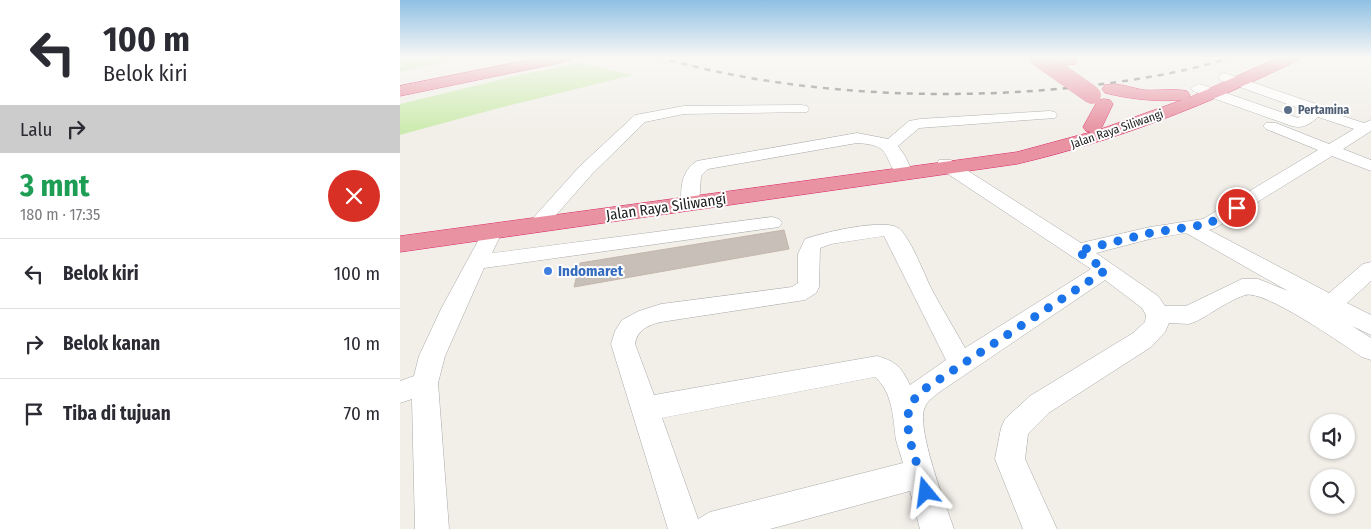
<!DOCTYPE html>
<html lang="id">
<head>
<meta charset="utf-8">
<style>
  body { margin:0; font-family:"Fira Sans Condensed",sans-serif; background:#f2f2f3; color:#2b2b33; height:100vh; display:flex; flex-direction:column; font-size:19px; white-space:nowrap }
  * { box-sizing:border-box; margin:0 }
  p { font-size:16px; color:#7c7c81 }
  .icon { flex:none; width:28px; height:28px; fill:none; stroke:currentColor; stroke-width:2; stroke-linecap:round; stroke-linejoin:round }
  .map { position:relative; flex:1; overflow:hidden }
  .details { display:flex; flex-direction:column; background:#fff; width:400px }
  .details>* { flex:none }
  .guide { background:#fff; color:#2b2b33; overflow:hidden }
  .tools { position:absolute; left:910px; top:414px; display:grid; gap:10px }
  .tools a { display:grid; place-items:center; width:45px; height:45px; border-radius:50%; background:#fff; box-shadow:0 1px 4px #0004; font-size:25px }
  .pin { position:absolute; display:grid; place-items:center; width:42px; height:42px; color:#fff; margin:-21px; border:2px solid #fff; border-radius:50%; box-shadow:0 1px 5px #0007 }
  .me { position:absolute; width:55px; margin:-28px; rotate:344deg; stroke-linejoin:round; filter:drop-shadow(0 0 4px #0008) }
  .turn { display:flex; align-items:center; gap:18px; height:105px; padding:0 20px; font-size:22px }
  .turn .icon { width:65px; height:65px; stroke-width:2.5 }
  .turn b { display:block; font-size:35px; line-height:42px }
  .then { display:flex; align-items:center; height:48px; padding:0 20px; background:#0003; gap:10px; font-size:19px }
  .round { display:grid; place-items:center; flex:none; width:52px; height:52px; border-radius:26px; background:#f2f2f3 }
  .headline { display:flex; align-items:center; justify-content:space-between; height:85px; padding:0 20px }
  h1 { font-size:30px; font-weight:700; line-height:38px; color:#1e9e55 }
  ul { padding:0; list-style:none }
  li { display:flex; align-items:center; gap:15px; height:70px; padding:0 20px; border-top:1px solid #e1e1e2 }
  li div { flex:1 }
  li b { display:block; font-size:19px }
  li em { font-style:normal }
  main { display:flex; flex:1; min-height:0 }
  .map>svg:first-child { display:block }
  .grass { fill:#cdebb0 }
  .building { fill:#c7bfb8; stroke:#c4b6ab }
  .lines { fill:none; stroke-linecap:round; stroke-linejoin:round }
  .minor-casing { stroke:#a9a9a9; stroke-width:1 }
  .highway-casing { stroke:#dc2a67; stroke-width:1 }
  .minor { fill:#fff; fill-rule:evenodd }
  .highway { fill:#e892a2; fill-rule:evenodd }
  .rail { stroke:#707070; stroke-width:2.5; stroke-dasharray:6 6; stroke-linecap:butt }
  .highway-bridge-casing { stroke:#dc2a67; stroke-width:18; stroke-linecap:butt }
  .highway-bridge { stroke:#e892a2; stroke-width:18 }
  .route { stroke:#1a73e8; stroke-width:9; stroke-dasharray:0 16.2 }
  .service-dot { fill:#5c6f8a; stroke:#fff; stroke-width:2 }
  .shop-dot { fill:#3f7fe0; stroke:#fff; stroke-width:2 }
  .labels { text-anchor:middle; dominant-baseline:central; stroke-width:4; stroke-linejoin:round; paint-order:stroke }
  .far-service-label { font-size:12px; font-weight:bold; fill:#4e5e75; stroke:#fff; text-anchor:start }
  .far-street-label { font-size:12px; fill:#222; stroke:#fff }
  .street-label { font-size:15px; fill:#222; stroke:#fff }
  .shop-label { font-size:15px; font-weight:bold; fill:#366cbe; stroke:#fff; text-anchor:start }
</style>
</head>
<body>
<main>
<section class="details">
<div class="guide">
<div class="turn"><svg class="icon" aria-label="left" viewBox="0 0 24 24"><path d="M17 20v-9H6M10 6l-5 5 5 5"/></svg><div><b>100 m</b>Belok kiri</div></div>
<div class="then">Lalu<svg class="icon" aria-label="right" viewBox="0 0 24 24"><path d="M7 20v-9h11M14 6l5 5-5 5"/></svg></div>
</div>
<div class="headline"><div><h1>3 mnt</h1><p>180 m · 17:35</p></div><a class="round" style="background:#d93025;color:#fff"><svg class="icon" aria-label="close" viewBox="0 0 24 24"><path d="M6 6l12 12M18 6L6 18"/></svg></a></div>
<ul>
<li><svg class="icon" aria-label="left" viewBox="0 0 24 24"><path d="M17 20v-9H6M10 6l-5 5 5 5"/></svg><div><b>Belok kiri</b></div><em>100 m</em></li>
<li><svg class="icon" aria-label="right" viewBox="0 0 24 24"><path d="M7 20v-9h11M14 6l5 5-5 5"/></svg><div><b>Belok kanan</b></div><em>10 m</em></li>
<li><svg class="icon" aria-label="arrive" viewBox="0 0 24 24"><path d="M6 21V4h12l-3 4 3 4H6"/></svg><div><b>Tiba di tujuan</b></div><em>70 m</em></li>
</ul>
</section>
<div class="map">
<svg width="971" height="529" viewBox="0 0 971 529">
  <rect width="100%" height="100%" fill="#f2efe9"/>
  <g class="grass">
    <polygon points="0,57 63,57 0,72"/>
    <polygon points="180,63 233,75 95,109 0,135 0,104 115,76"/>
  </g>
  <polygon class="building" points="384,230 389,249 174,287 180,263"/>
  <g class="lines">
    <g class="minor-casing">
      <g id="minor">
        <path d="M825,73L916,104L921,109L964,123L971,120V131L943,149L971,160V171L932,156L815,228L809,230L929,293L963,264L971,262V281L947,303L971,315V335L952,326L971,338V360L962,357C942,344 864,289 845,295C828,301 812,313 797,321L789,324L769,323L765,332L751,347L650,412L628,434L625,459L657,529H623L595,459L601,428L605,419L630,396L733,333L745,322L746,315L742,308L705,280L541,391C536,395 527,401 525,407C515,426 546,506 554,529H520L510,491L370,529H268L211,344L215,331L222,320L239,311L261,304L392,287L398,283V254L405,239C421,233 484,218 498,228C510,236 524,274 531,288C542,309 554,328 565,348L691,269L539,168L537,164L539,160H551L681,243L750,227L803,219L918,150L866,129L863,126L866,123H876L929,144L954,129L918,117C910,124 903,129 892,126L793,91L791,88L798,84L803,85L898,118L907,111L820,80L819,77L820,74ZM786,233L888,291L858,279H842L786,306H765L758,296L696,253L750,239ZM484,236L546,360L510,385C501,367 497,362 477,356L254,395L235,344C237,330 248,325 261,322L405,300L416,293L419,287L420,248L431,244ZM475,377C493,392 493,419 496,440C498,448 501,455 503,463L310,512L298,519L262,418Z"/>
        <polygon points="402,105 407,106 409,109 407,112 284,114 245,122 192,174 143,230 136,232 129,230 126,226 180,166 235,115 284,106"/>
        <path d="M650,111L655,112L657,115L655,118L519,128L498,146L505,156L513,173L510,177L504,178L498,177C482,154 491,145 457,143L308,169L301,176L299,204L297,208L290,210L283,208L281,204C281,187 281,171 297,161L457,133L488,139L509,121L520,119Z"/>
        <polygon points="372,217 379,219 382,223 379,227 84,268 45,356 38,383 49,529 15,529 12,399 0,403 0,381 14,376 19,356 41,309 85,228 92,226 99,228 102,232 92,253"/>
      </g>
    </g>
    <g class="highway-casing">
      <g id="highway">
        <polygon points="143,57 172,57 170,60 164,62 0,96 0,86"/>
        <path d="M652,57H672L677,61L675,64C667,66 657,64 652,57Z"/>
        <path d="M880,57H900L898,60C807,105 715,141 617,164L0,252V236L617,152L691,132L686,131L683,127L698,100L704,99L710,100L713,104L701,129L782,100C756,102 730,99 705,93L702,89L705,85C718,82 731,88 744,90C758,91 773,88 787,91L790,95L788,98Z"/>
      </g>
    </g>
    <use href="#minor" class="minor"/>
    <use href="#highway" class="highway"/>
    <path class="rail" d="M258,57C394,96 555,102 695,85C741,79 787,72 832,57"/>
    <g class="highway-bridge-casing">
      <polyline id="highway-bridge" points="638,57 692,95"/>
    </g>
    <use href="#highway-bridge" class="highway-bridge"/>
  </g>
  <linearGradient id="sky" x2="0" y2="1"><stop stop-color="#8fc0e4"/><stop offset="0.44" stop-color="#f9f8f5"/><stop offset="1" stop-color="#f9f8f5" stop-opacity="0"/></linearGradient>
  <rect width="971" height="131" fill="url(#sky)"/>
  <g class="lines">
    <path class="route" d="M526,492C520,469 506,441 508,416C509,405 515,397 523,390L706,270L677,251L750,233L808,224L837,208"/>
  </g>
  <circle class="service-dot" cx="888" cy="110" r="5"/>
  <circle class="shop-dot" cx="148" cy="271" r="5"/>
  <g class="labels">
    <g class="far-service-label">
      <text x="898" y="110">Pertamina</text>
    </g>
    <g class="far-street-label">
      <text transform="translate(717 129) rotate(-19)">Jalan Raya Siliwangi</text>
    </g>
    <g class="street-label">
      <text transform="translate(266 207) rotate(-8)">Jalan Raya Siliwangi</text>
    </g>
    <g class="shop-label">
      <text x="158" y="271">Indomaret</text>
    </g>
  </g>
</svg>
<div class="tools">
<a><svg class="icon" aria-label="sound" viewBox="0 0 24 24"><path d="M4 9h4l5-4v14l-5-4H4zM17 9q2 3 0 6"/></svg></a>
<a><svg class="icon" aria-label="search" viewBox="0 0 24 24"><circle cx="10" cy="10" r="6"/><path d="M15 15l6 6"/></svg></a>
</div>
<div class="pin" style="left:837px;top:208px;background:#d93025"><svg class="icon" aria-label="arrive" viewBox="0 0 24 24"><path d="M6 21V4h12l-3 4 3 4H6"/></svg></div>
<svg class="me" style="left:526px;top:492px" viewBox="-20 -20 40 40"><path d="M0-17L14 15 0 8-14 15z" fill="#1a73e8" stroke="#fff" stroke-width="4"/></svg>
</div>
</main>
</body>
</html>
